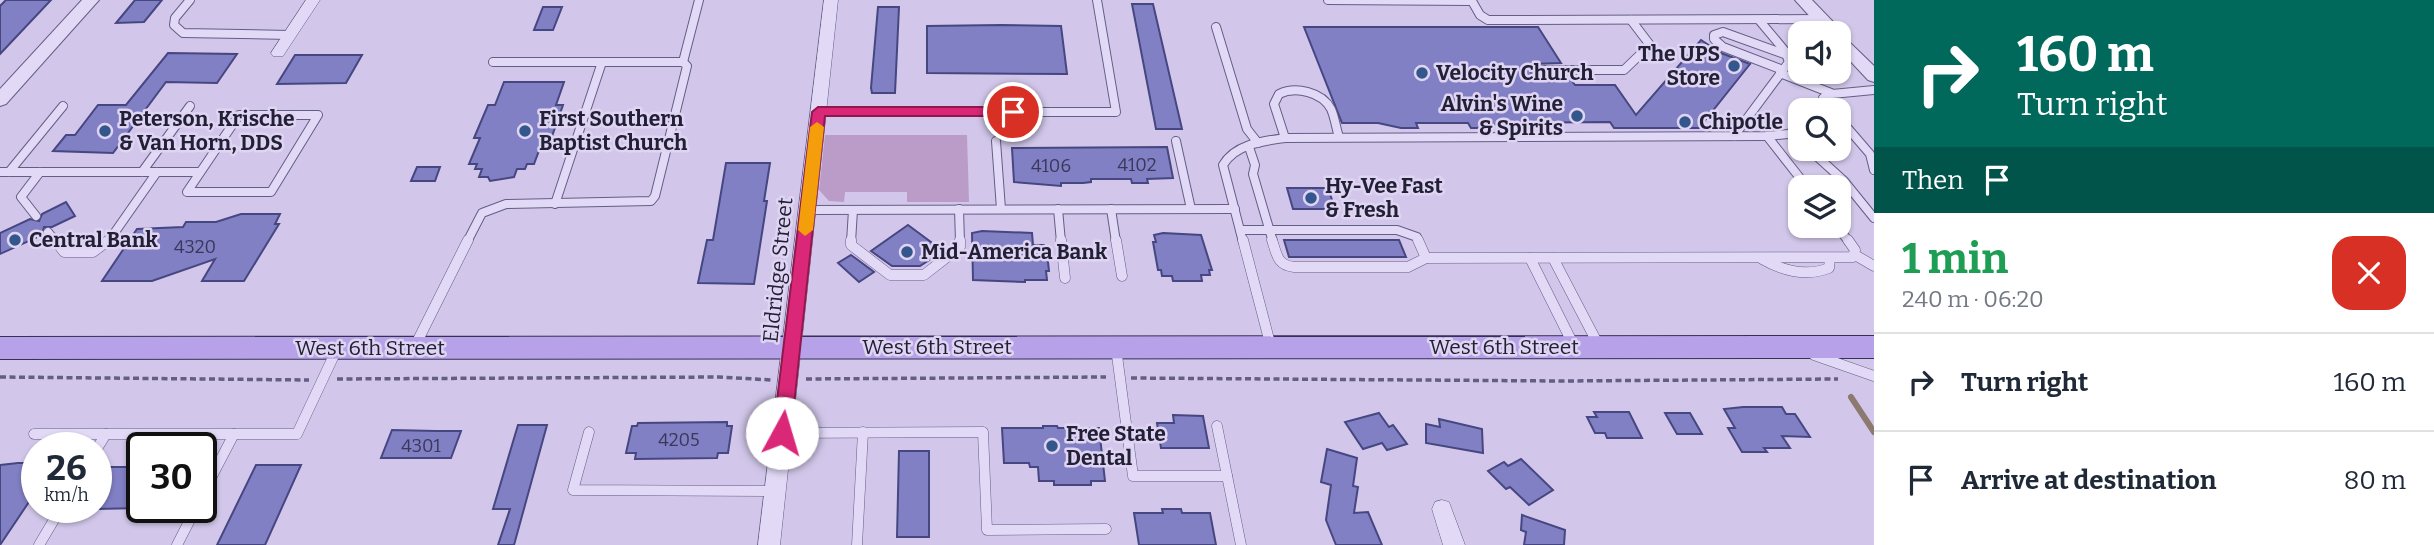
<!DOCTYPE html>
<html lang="en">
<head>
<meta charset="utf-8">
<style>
  body { margin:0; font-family:Bitter,serif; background:#f2f2f3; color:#1f2937; height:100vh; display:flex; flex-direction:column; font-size:26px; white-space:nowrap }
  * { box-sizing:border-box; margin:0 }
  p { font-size:23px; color:#747a83 }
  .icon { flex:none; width:38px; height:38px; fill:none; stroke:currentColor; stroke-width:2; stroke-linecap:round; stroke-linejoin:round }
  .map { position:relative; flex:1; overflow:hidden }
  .sheet { display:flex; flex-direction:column; background:#fff; width:560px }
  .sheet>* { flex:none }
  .top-card { background:#00695c; color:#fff; overflow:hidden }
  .buttons { position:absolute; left:1788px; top:21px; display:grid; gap:14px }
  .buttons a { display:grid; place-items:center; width:63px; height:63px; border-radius:14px; background:#fff; box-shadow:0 2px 5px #0004; font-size:35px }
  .speed { position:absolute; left:21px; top:432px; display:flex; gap:14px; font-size:35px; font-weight:700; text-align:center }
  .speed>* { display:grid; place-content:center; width:91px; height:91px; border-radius:50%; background:#fff; box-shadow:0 2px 5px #0004; line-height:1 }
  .speed small { font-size:18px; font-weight:400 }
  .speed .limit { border:4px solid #111; border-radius:10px; background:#fff; color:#111 }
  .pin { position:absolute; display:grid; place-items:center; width:60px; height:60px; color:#fff; margin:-30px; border:4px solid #fff; border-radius:50%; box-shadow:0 2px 7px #0007 }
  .me { position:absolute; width:77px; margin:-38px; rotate:6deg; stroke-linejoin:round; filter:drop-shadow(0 0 5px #0008) }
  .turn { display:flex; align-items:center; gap:24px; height:147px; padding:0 28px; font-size:32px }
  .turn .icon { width:91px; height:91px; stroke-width:2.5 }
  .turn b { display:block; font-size:49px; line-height:60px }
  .then { display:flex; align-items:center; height:66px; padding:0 28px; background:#0003; gap:14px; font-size:26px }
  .round { display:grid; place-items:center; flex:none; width:74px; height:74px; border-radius:21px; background:#f2f2f3 }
  .headline { display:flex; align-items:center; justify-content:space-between; height:119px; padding:0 28px }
  h1 { font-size:42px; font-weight:700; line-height:52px; color:#1e9e55 }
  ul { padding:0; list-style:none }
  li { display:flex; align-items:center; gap:21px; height:98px; padding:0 28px; border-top:2px solid #e0e1e3 }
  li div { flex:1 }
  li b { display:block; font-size:26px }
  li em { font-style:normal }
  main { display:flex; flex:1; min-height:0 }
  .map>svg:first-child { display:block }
  .green { fill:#bb9bc7 }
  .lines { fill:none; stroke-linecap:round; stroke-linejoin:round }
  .stream { stroke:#8c796f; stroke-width:6 }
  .building { fill:#8280c5; stroke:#464681; stroke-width:2 }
  .service-far1-casing { stroke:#635e84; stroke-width:10 }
  .service-casing { stroke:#635e84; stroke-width:11 }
  .minor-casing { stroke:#635e84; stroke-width:1 }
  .tertiary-casing { stroke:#635e84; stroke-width:2 }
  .primary-casing { stroke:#343152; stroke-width:2 }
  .path { stroke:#635e84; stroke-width:3.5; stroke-dasharray:6 3.5; stroke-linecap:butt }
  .service-far1 { stroke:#e2d9f6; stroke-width:8 }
  .service { stroke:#e2d9f6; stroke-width:10 }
  .minor { fill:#e2d9f6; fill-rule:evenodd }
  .tertiary { fill:#e2d9f6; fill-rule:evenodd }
  .primary { fill:#b7a2e9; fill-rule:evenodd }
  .route { fill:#db2777; stroke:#8e194d; stroke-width:2 }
  .slow { fill:#f59e0b }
  .poi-dot { fill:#33578d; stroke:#dfd5f2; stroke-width:2.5 }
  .labels { text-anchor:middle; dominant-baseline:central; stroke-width:5; stroke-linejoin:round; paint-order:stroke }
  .number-label { font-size:18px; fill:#3a385a }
  .poi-label { font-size:21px; font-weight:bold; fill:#222036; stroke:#dfd5f2; text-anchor:start }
  .street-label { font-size:21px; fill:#222036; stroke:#dfd5f2 }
</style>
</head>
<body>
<main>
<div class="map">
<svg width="1874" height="545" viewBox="0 0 1874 545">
  <rect width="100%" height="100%" fill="#d2c7ea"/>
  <polygon class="green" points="825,135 967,135 969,202 907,202 907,192 845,192 844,202 829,201 819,190"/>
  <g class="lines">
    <polyline class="stream" points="1851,397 1874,432"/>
  </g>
  <g class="building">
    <polygon points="6,0 51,0 0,54 0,6"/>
    <polygon points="135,0 162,0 144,22 116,23"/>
    <polygon points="1132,4 1153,4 1182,129 1156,129"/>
    <polygon points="543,7 562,7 553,30 534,30"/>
    <polygon points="878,7 899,7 895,93 872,93 871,88"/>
    <polygon points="1001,25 1061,26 1067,74 927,73 927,26"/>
    <polygon points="1304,27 1538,27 1561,63 1533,64 1530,69 1532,75 1569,77 1575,85 1615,85 1636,115 1701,40 1721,53 1750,64 1699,128 1614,128 1610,122 1504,123 1486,126 1487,128 1471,128 1468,123 1416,123 1418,128 1401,128 1378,123 1342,123"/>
    <polygon points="168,53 237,54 217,83 166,82 113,153 53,151 66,135 75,135 98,105 126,105"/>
    <polygon points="295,55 362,55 346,83 277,84"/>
    <polygon points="504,82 564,82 556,105 563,105 551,139 543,140 534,164 527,164 525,169 517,169 514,177 490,181 488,177 479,177 482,169 475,169 477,164 469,164 480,138 474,138 488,105 495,105"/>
    <polygon points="1167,147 1173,178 1147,179 1148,183 1132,183 1131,179 1091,179 1091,182 1083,183 1061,183 1061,186 1014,182 1012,148"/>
    <polygon points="726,163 770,163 764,201 767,201 754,284 698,283 707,240 713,240"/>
    <polygon points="417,167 440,167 435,181 411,181"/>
    <polygon points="1287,188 1328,188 1335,209 1293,209"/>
    <polygon points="66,202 75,216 52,227 44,227 42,235 0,254 0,233 30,219 39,221 42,214"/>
    <polygon points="241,214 280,214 275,224 279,224 244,281 202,281 215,259 152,281 102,281 137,229 183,227 186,222 216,222"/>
    <polygon points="908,225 943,251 920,266 892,266 871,251"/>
    <polygon points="982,231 1032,233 1033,245 1044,245 1045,253 1047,253 1049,271 1046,271 1047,280 1025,280 1025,282 973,280 972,233"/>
    <polygon points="1163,233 1201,235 1212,270 1209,270 1210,275 1201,275 1202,281 1173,281 1172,276 1162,276 1161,270 1158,270 1153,242 1156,242 1154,235"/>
    <polygon points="1284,240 1399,240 1406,257 1289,257"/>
    <polygon points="851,255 858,260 874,272 859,282 838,263"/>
    <polygon points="1743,407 1782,407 1786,414 1795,414 1810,437 1782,436 1790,448 1764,448 1767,452 1742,452 1728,428 1735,428 1724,409"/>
    <polygon points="1594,412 1629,412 1642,438 1607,438 1605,433 1595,433 1587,417 1597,417"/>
    <polygon points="1379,413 1389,427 1393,425 1407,444 1387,450 1382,443 1363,449 1345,422"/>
    <polygon points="1665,413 1690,413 1702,434 1677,434"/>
    <polygon points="1173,415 1203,416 1209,448 1161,448 1157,423 1174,423"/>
    <polygon points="1439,419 1482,429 1483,453 1426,443 1426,424 1440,427"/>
    <polygon points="727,422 727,426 732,426 728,453 718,453 717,458 635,459 636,453 626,453 632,426 637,426 638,423"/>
    <polygon points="518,425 547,425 514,545 498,545 510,509 493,509"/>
    <polygon points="1043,426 1057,426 1058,428 1099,428 1105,481 1091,481 1091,485 1054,485 1054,481 1039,481 1038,467 1030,467 1029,463 1004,463 1002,428 1043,428"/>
    <polygon points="392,430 436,431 461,431 451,458 381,458"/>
    <polygon points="1327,449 1357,458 1353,486 1358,487 1354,513 1368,512 1382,545 1336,545 1326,520 1331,485 1321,482"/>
    <polygon points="899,451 929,451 929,537 897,537"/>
    <polygon points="1521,459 1553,490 1529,505 1510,487 1506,489 1488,471 1504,462 1508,466"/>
    <polygon points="18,463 37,463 37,490 0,545 0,465"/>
    <polygon points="256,465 301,465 265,545 217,545"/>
    <polygon points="102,467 142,467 142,508 96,509 96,477"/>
    <polygon points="1162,509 1181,509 1182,513 1210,513 1216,545 1139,545 1134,513 1163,513"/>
    <polygon points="1522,515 1565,530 1564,545 1524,545 1526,532 1521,530"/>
  </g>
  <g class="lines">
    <g class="service-far1-casing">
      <g id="service-far1">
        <polyline points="190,0 175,18 174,25 183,33 290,35"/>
        <polyline points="1328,0 1472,1 1480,15 1488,20 1821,19"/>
        <polyline points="1216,27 1247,129 1258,143"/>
        <polyline points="683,62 699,0"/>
        <polyline points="1536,70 1624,70 1650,45 1631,20"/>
        <polyline points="1783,70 1723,47 1714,39 1714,35 1723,32 1787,55"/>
        <polyline points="1780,73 1831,93"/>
        <polyline points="1823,98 1833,110"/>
        <polyline points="1814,110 1832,94 1874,90"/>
        <polyline points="818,112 1116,112 1097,0"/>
        <polygon points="239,115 318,115 271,192 187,192"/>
        <polyline points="1839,118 1870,154 1874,170"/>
        <polyline points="1734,136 1789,62 1785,51 1759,20"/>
        <polyline points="1767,136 1807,187"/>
        <path d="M1285,138L1274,104L1279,94C1296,86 1322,92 1331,109C1335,118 1336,128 1339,137"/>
        <polyline points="996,141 1001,209"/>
        <polyline points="1176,141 1191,209"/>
        <polyline points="1249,147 1255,165 1253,174 1273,242"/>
        <polyline points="1809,149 1844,181 1874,218"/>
        <polyline points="0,172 200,172"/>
        <polyline points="9,172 63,106"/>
        <polyline points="142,172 190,106"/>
        <polyline points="555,204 602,62"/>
        <polyline points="959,209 960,242"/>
        <polyline points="1058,209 1061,242"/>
        <polyline points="1111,209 1116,242"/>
        <polyline points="807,210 1235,209"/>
        <polyline points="36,216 21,197 40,172"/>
        <polyline points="1837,226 1849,242"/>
        <polyline points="1240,230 1397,230 1417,237 1419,242"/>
        <polyline points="48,232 56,242"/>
        <polyline points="108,242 157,172"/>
        <polyline points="467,242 482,213 506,204 651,201 655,196 687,66 683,62 493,62"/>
        <polyline points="851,242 853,210"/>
        <path d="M1243,242L1223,165C1235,144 1263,141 1285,138L1767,136L1788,134L1801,129"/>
      </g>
    </g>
    <g class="service-casing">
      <g id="service">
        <polyline points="55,240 64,252 93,252 109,240"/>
        <polyline points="851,240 851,245 890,275 924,275 960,247 960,240"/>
        <polyline points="1061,240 1065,278"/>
        <polyline points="1116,240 1122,276"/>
        <polyline points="1243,240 1271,347"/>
        <path d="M1272,240C1277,255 1277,265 1294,267H1408L1426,258L1853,257L1855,250L1848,240"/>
        <polyline points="1418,240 1426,258"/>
        <polyline points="1855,255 1874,266"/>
        <polyline points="1530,258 1573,344"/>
        <polyline points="1553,258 1599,346"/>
        <path d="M1762,259C1783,271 1806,277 1829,268L1830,258"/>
        <polyline points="415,346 468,240"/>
        <polyline points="1116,348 1133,476 1227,476"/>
        <polyline points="1814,355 1874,376"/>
        <polyline points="1217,426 1241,545"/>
        <polyline points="589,432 573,490 774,491"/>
        <polyline points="782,433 983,432 987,530 1106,529"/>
        <polyline points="34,434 297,434 336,351"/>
        <polyline points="96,450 106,434"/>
        <polyline points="201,497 234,434"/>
        <polyline points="39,545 61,508"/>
        <polyline points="177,545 196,508"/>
        <polyline points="857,545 863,432"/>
      </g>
    </g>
    <g class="minor-casing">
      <g id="minor">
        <polygon points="306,0 320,0 283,56 273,56 271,53"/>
        <polygon points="824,0 838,0 780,545 758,545"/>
        <polygon points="1442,500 1449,502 1465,545 1443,545 1432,509 1435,502"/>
      </g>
    </g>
    <g class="tertiary-casing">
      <g id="tertiary">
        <polygon points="82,0 99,0 6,104 0,106 0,89"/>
        <polygon points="1795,0 1812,0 1840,29 1841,34 1874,66 1874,82 1868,80 1839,49 1839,33 1825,33"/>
      </g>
    </g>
    <g class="primary-casing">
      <polygon id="primary" points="1874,336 1874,358 0,359 0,337"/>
    </g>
    <g class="path">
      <polyline points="0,377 309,380"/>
      <polyline points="1131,378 1561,381 1838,379"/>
      <polyline points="337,379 719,377 771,380"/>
      <polyline points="806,379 1106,377"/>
    </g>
    <use href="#service-far1" class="service-far1"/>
    <use href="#service" class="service"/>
    <use href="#minor" class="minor"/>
    <use href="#tertiary" class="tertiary"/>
    <use href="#primary" class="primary"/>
  </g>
  <polygon class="route" points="818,107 1013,107 1020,112 1013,116 825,116 791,433 788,438 782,440 776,438 773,433 812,112"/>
  <polygon class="slow" points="817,122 824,127 813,230 805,236 798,230 810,127"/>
  <g class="poi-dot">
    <circle cx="1734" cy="66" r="7"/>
    <circle cx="1422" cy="73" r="7"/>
    <circle cx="1577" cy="116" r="7"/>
    <circle cx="1685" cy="122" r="7"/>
    <circle cx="105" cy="131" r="7"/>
    <circle cx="525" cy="131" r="7"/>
    <circle cx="1311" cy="198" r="7"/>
    <circle cx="15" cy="240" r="7"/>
    <circle cx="907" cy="252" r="7"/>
    <circle cx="1052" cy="446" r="7"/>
  </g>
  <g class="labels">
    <g class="number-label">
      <text x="1137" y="165">4102</text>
      <text x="1051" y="166">4106</text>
      <text x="195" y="247">4320</text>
      <text x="679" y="440">4205</text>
      <text x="421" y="446">4301</text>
    </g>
    <g class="poi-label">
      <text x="1720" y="54" text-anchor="end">The UPS<tspan x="1720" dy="24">Store</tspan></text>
      <text x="1436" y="73">Velocity Church</text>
      <text x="1563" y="104" text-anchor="end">Alvin's Wine<tspan x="1563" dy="24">&amp; Spirits</tspan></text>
      <text x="119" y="119">Peterson, Krische<tspan x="119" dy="24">&amp; Van Horn, DDS</tspan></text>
      <text x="539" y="119">First Southern<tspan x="539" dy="24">Baptist Church</tspan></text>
      <text x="1699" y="122">Chipotle</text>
      <text x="1325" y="186">Hy-Vee Fast<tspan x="1325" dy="24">&amp; Fresh</tspan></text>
      <text x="29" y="240">Central Bank</text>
      <text x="921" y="252">Mid-America Bank</text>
      <text x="1066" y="434">Free State<tspan x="1066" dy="24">Dental</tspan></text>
    </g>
    <g class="street-label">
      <text transform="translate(778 270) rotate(-84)">Eldridge Street</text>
      <text x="937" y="347">West 6th Street</text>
      <text x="1504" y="347">West 6th Street</text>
      <text x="370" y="348">West 6th Street</text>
    </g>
  </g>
</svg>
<div class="buttons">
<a><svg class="icon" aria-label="sound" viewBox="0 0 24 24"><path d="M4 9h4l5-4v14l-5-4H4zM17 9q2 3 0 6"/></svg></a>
<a><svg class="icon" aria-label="search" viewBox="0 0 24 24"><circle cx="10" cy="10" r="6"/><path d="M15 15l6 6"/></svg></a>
<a><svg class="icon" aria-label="layers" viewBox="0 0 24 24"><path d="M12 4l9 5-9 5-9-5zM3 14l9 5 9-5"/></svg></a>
</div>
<div class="speed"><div>26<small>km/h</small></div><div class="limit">30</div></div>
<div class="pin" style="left:1013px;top:112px;background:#d93025"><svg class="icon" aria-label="arrive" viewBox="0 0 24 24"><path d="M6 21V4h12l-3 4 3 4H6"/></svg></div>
<svg class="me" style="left:782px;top:433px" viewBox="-20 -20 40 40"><circle r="19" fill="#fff"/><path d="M0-13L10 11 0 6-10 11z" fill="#db2777"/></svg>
</div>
<section class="sheet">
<div class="top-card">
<div class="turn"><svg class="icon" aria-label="right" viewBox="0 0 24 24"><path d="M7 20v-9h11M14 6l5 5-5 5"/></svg><div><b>160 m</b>Turn right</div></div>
<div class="then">Then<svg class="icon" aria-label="arrive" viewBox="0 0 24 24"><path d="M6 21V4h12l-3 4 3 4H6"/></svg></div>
</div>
<div class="headline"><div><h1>1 min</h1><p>240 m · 06:20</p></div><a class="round" style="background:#d93025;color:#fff"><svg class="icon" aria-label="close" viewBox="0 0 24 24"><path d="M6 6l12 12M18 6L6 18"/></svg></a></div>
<ul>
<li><svg class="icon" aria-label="right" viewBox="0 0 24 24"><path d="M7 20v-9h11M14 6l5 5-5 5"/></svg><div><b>Turn right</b></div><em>160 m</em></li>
<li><svg class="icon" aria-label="arrive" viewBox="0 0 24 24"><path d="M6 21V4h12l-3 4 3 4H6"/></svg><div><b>Arrive at destination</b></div><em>80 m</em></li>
</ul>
</section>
</main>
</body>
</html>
